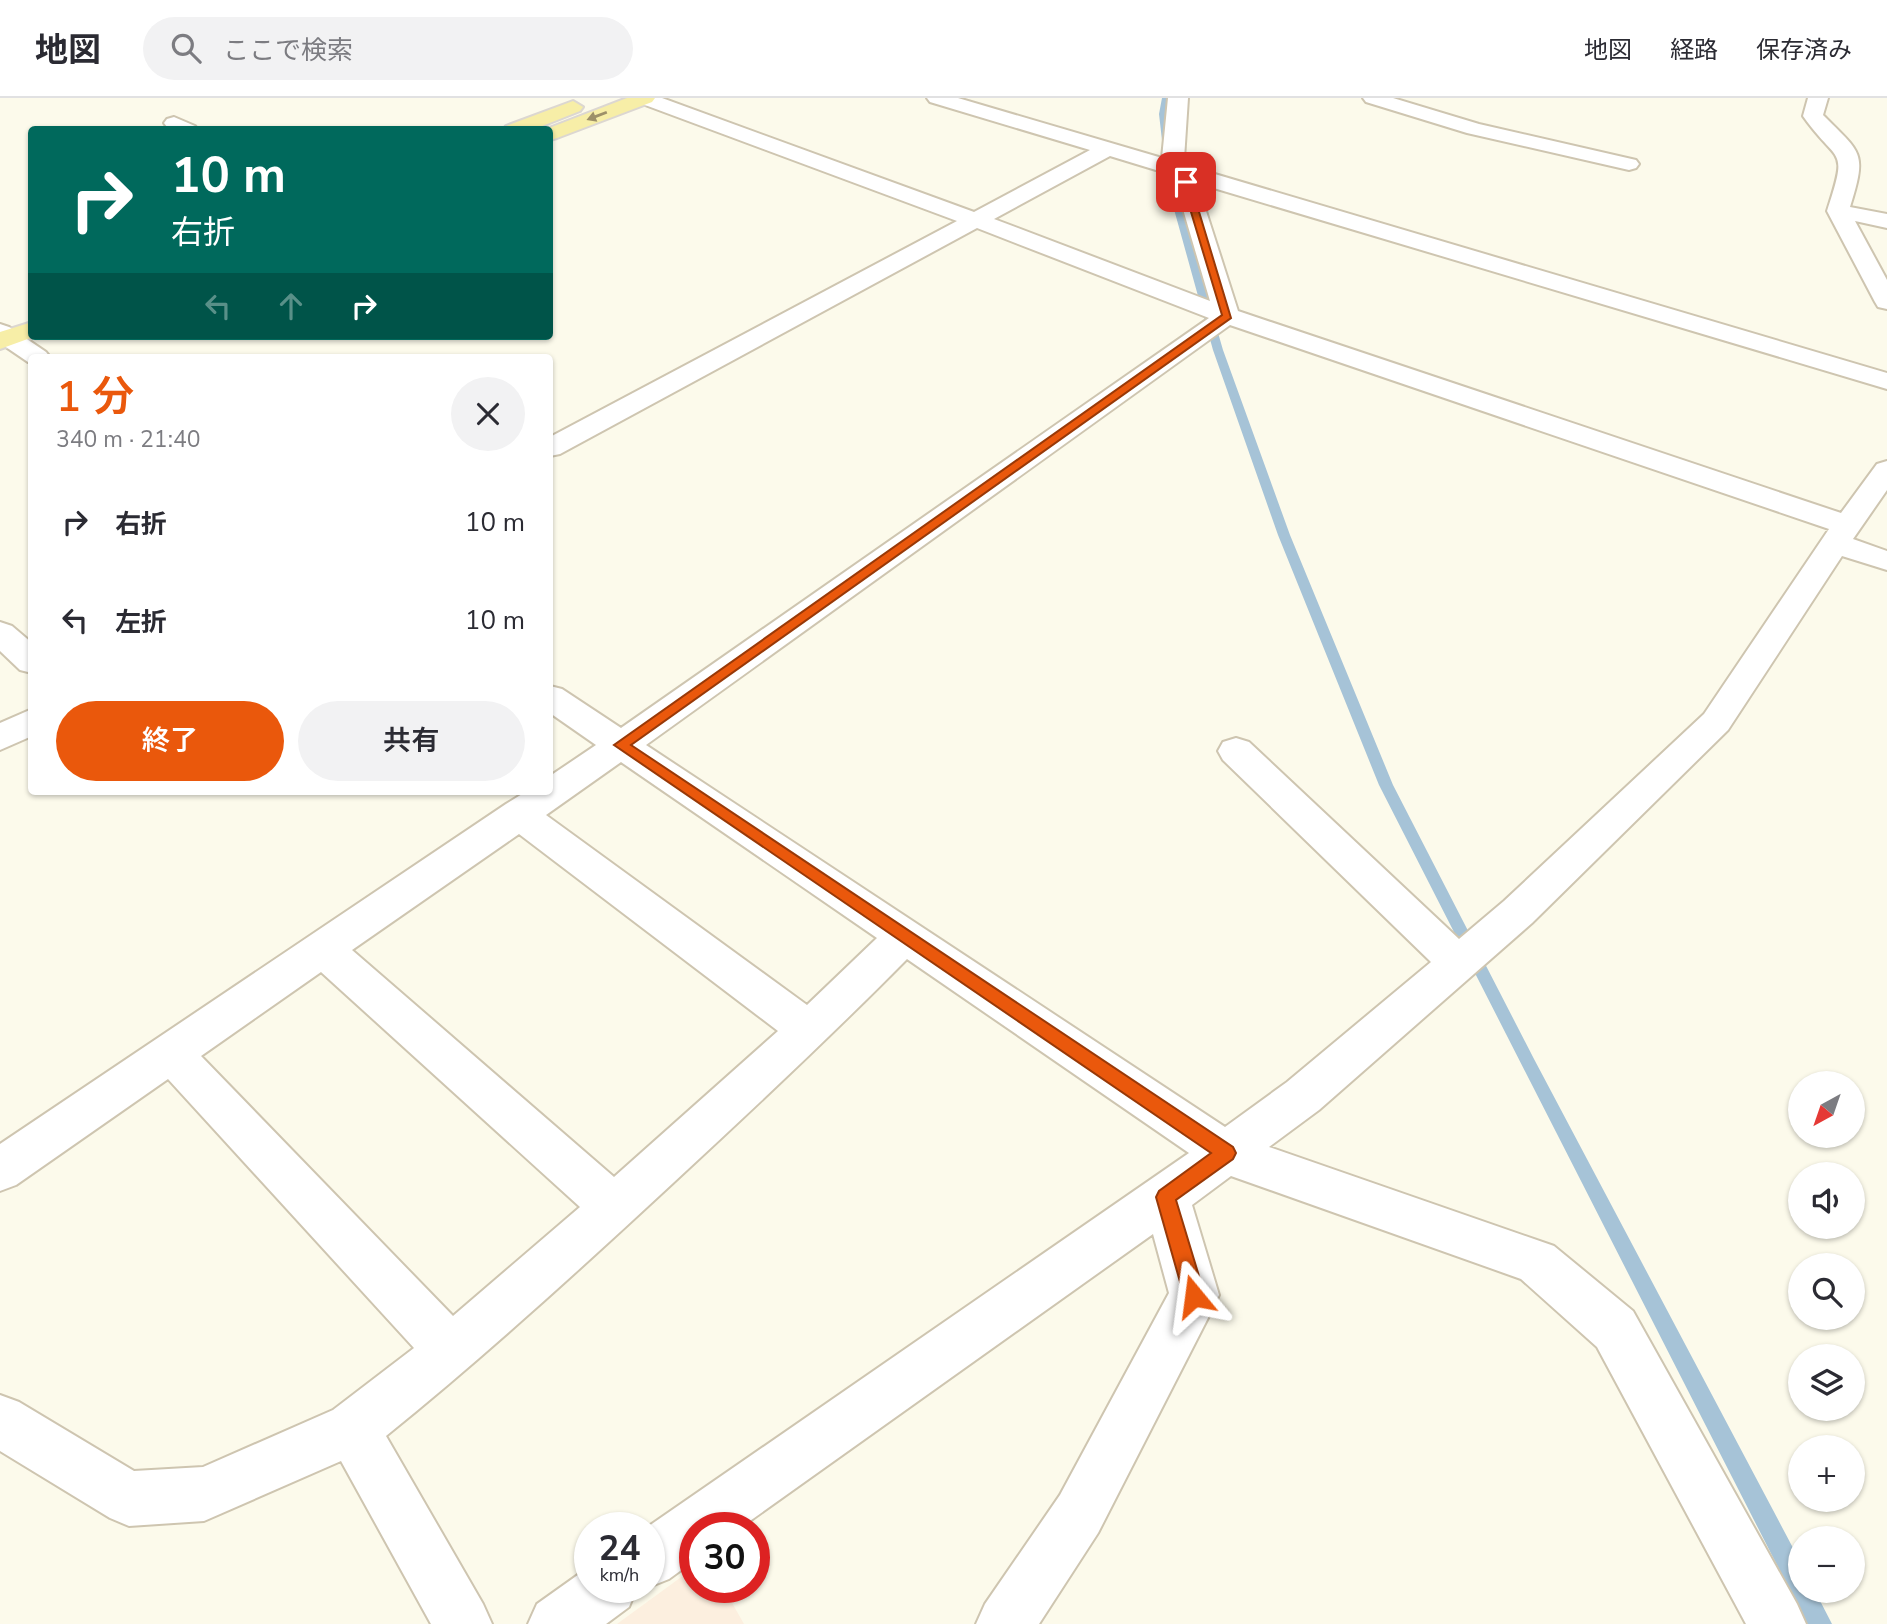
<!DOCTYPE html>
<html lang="ja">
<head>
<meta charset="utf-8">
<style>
  body { margin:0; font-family:"Nunito Sans","Noto Sans JP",sans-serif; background:#f2f2f3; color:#2b2b33; height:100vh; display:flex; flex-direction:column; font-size:26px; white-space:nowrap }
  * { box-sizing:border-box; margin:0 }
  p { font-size:23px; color:#7c7c81 }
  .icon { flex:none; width:38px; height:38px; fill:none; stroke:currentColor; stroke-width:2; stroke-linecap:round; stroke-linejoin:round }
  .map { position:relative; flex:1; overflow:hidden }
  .drawer { position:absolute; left:28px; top:256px; width:525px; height:441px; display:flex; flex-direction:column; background:#fff; border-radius:7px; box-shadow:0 2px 5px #0004 }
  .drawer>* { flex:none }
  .guide { position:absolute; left:28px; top:28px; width:525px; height:214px; border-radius:7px; box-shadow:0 2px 5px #0004; background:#00695c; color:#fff; overflow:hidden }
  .needle { width:46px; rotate:220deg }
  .controls { position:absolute; left:1788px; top:973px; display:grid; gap:14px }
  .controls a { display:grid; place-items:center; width:77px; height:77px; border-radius:50%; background:#fff; box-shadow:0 2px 5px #0004; font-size:35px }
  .speed { position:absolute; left:574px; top:1414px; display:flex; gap:14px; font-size:35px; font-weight:700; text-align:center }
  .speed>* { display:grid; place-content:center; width:91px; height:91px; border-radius:50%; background:#fff; box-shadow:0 2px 5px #0004; line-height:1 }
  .speed small { font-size:18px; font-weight:400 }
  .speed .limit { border:10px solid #d22; background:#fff; color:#111 }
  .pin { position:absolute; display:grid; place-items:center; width:60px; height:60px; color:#fff; margin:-30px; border-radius:14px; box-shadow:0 4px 10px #0006 }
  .me { position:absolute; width:77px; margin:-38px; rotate:344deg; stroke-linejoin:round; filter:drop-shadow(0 0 5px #0008) }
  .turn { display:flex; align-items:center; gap:24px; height:147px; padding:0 28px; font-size:32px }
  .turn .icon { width:91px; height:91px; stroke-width:2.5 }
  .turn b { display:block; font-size:49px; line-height:60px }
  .lanes { display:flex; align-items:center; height:66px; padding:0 28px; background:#0003; justify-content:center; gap:35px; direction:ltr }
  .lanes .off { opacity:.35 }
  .round { display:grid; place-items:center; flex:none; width:74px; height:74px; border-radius:37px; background:#f2f2f3 }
  .overview { display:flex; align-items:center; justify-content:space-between; height:119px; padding:0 28px }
  h1 { font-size:42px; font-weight:600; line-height:52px; color:#ea580c }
  .button { display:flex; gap:14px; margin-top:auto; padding:14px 28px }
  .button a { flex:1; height:80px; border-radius:42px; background:#ea580c; color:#fff; font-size:28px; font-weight:600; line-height:80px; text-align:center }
  .button a+a { background:#f2f2f3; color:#2b2b33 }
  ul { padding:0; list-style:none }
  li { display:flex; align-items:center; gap:21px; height:98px; padding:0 28px }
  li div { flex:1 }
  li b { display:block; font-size:26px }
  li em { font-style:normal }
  header { display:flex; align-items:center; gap:42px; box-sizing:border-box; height:98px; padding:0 35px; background:#fff; border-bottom:2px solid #e1e1e2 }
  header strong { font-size:33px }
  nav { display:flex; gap:38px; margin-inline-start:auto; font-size:24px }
  .search { width:490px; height:63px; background:#f2f2f3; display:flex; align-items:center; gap:18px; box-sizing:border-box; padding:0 24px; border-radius:38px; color:#7c7c81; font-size:26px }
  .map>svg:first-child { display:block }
  .commercial { fill:#fcefdf }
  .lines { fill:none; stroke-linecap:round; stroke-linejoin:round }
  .stream { fill:#a6c3d7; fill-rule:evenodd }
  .minor-casing { stroke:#cec5b0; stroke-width:4 }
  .major-casing { stroke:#dcd7d1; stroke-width:4 }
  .minor { fill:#fff; fill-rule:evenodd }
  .major { fill:#f7eea7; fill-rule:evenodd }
  .oneway { fill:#9d9069 }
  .route { fill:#ea580c; stroke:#983908; stroke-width:2 }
</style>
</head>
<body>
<header>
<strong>地図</strong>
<div class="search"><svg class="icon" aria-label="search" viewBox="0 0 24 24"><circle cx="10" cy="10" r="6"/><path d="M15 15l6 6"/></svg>ここで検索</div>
<nav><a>地図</a><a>経路</a><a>保存済み</a></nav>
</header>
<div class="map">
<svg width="1887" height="1526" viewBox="0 0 1887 1526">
  <rect width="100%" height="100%" fill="#fcfaeb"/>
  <polygon class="commercial" points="695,1469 695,1489 723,1489 744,1526 617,1526"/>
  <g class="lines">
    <polygon class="stream" points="1162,0 1170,0 1167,16 1175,86 1223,252 1290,437 1393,687 1534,961 1801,1465 1801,1493 1815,1493 1832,1526 1807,1526 1379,687 1278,437 1213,252 1167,86 1159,16"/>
    <g class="minor-casing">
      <g id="minor">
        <path d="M634,0H662L974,114L1090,52L930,4L927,0H958L1162,60L1168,0H1188L1184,61L1181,66L1887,275V291L1197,85L1238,213L1841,415L1877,366L1887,363V392L1853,441L1887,453V472L1842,458L1728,632L1532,825L1319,1012L1269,1049L1554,1148L1633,1213L1797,1506L1806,1526H1746L1597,1249L1521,1181L1231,1078L1192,1107L1219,1197L1211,1214L1098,1435L1039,1526H976L985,1506L1060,1397L1169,1195L1153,1136L740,1430H695V1462L669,1481L649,1489V1430H646L1189,1055L907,861C831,938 752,1012 673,1085C579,1172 485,1258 386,1338L483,1506L492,1526H431L341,1363L204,1423L129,1428L110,1420L0,1353V1297L19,1304L134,1373L203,1369L333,1312L414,1250L168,981L16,1087L0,1093V1046L506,706L527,693H550V678L596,647L550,615V588L562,591L621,630L1209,220L977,130L560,356L550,358V339L957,123L637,4ZM1110,58L1179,79L1175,84L1210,203L994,121ZM1230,227L1829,431L1704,616L1504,803L1459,841L1249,644L1236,640L1223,644L1218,653L1223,662L1431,864L1287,984L1225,1029L646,647ZM621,664L877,840L807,907L546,717ZM519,736L778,933L614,1079L352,852ZM321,874L580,1109L453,1218L201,958Z"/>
        <polygon points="1363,0 1393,0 1479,26 1636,62 1639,66 1636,70 1629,72 1467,35 1366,4"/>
        <path d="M1808,0H1828L1823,17C1862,56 1867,54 1850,109L1887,116V130L1855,123L1887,182V211L1878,209L1875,204L1827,113C1849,46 1838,68 1803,18Z"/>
        <polygon points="174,19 195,28 198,32 167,29 164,25 167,21"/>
        <polygon points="0,226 9,229 46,254 50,259 32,259 32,265 28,264 0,245"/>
        <polygon points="0,524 12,528 32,545 32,575 20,572 0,553"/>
        <polygon points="32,611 32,638 0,652 0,625"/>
        <polygon points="589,1469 590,1489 637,1489 629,1509 606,1526 528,1526 537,1506"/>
      </g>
    </g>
    <g class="major-casing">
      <g id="major">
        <polygon points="627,0 655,0 652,4 557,40 550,42 550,32 544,32"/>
        <polygon points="573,3 583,9 580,13 532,32 503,32 506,28"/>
        <polygon points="32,224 32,238 36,238 0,251 0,234"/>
      </g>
    </g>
    <use href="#minor" class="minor"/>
    <use href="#major" class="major"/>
  </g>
  <defs><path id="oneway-solid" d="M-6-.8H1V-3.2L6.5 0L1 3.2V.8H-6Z" transform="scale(1.75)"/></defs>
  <use class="oneway" href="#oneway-solid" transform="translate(597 18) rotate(159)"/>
  <polygon class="route" points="1186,82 1190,84 1231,220 631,647 1233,1049 1236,1055 1233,1061 1176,1102 1205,1198 1202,1205 1194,1207 1187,1205 1184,1198 1156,1099 1159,1093 1211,1055 614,647 1222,217 1182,84"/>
</svg>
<div class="controls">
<a><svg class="needle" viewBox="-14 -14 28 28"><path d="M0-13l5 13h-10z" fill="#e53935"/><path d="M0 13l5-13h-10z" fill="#7c7c81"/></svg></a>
<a><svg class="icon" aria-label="sound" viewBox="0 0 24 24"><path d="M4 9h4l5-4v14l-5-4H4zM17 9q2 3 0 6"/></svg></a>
<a><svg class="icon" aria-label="search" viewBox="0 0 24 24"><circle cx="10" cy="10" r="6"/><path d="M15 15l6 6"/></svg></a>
<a><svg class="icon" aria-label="layers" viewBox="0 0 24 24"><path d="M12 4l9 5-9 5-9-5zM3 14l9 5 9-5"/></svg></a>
<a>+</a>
<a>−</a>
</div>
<div class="speed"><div>24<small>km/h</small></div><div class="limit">30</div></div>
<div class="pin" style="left:1186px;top:84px;background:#d93025"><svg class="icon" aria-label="arrive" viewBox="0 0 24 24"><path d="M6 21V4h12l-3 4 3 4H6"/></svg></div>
<svg class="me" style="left:1194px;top:1198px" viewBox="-20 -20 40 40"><path d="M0-17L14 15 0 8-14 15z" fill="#ea580c" stroke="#fff" stroke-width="4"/></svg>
<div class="guide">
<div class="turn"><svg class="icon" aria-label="right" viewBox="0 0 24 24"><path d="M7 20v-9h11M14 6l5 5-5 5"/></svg><div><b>10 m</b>右折</div></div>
<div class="lanes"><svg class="icon off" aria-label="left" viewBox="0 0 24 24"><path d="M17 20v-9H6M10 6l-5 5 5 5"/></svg><svg class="icon off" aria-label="ahead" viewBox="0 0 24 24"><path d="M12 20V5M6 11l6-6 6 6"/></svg><svg class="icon" aria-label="right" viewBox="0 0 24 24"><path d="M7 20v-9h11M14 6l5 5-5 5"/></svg></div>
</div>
<section class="drawer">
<div class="overview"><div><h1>1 分</h1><p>340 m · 21:40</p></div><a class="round"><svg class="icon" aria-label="close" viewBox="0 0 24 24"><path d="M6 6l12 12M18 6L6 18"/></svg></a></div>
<ul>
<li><svg class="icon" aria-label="right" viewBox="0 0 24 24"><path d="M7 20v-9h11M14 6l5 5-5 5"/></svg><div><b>右折</b></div><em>10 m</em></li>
<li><svg class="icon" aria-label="left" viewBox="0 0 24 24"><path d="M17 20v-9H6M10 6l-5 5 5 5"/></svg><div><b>左折</b></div><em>10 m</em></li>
</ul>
<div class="button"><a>終了</a><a>共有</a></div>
</section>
</div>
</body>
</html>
